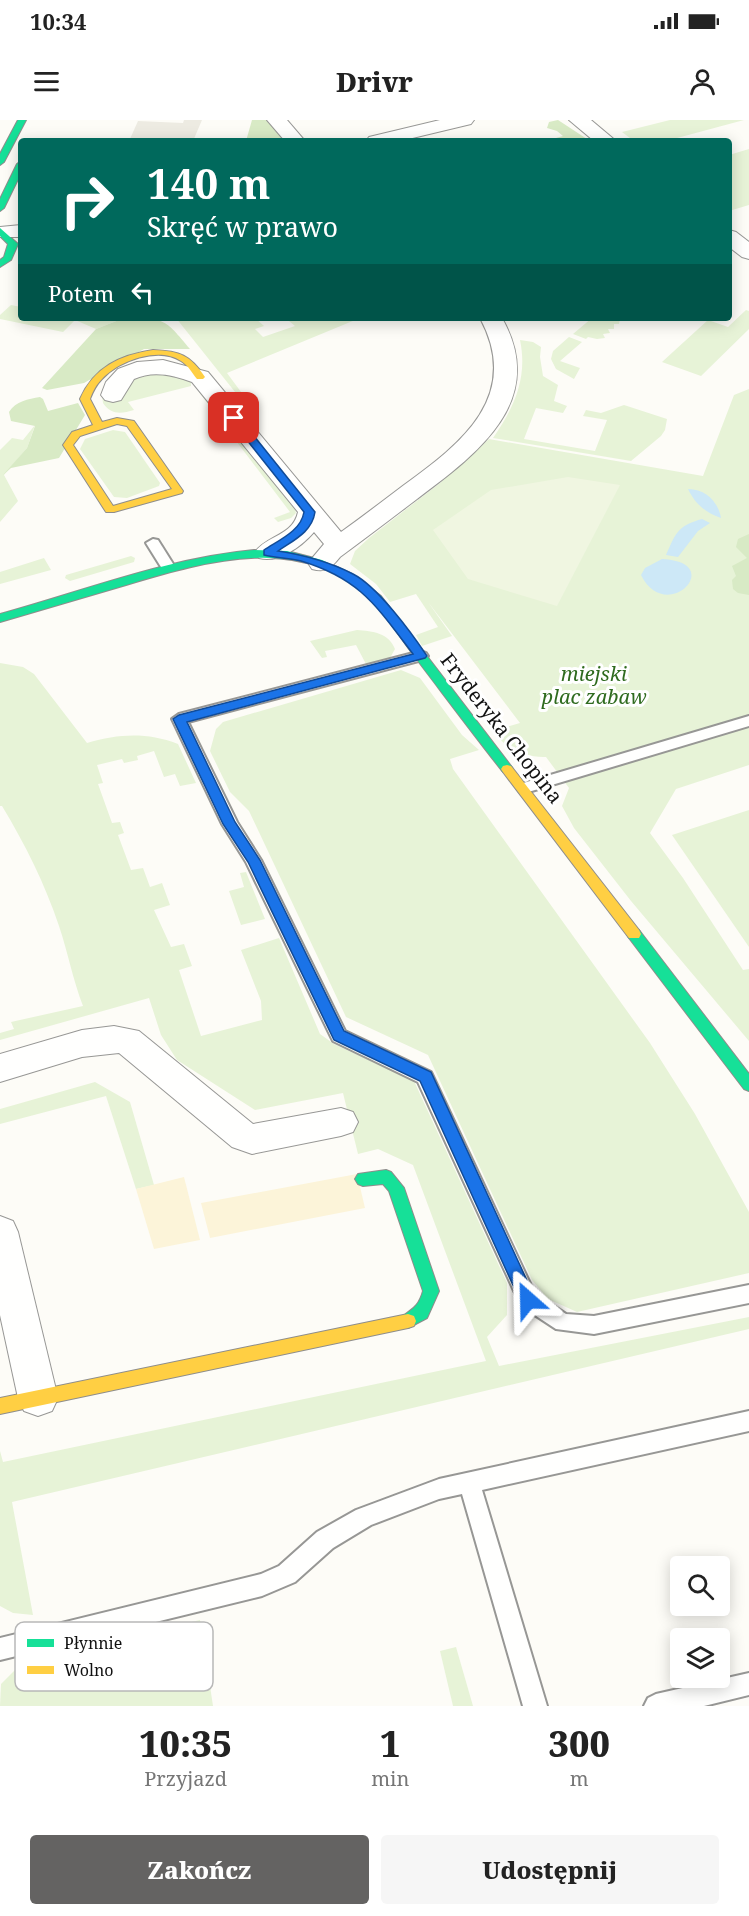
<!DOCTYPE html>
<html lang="pl">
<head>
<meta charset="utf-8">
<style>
  body { margin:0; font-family:"Noto Serif",serif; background:#f6f6f6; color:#222; height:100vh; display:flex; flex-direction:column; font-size:22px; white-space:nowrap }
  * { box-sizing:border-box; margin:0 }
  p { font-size:20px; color:#767676 }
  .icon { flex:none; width:33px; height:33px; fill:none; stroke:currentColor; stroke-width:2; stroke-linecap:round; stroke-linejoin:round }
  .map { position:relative; height:1586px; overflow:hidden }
  .drawer { display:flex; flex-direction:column; background:#fff; flex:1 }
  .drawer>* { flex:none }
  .guide { position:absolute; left:18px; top:18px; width:714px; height:183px; border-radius:6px; box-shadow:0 3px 15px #0003; background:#00695c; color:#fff; overflow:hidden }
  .controls { position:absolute; left:670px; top:1436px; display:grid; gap:12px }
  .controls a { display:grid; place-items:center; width:60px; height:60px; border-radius:6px; background:#fff; box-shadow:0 3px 15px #0003; font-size:30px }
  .pin { position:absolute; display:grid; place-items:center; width:51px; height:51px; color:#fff; margin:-26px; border-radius:12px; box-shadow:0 3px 9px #0006 }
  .me { position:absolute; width:66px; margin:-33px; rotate:335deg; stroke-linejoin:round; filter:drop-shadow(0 0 4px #0008) }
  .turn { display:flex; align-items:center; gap:21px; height:126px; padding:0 30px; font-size:27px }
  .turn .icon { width:78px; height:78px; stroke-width:2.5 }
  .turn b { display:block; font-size:42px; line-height:51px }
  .then { display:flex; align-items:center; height:57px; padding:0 30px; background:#0003; gap:12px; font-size:22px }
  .eta { display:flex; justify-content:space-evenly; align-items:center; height:102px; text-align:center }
  .eta b { font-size:36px; font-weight:800; line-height:42px }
  .cta { display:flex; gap:12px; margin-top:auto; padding:12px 30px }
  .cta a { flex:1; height:69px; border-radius:6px; background:#646362; color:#fff; font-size:24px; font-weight:800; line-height:69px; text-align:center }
  .cta a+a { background:#f6f6f6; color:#222 }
  .status { display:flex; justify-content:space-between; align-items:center; height:42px; padding:0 30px; background:#fff; direction:ltr }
  .status svg { height:16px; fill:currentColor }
  header { display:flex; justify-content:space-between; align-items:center; height:78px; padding:0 30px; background:#fff; font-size:27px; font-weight:800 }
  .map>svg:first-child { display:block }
  .green { fill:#e7f3d7 }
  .forest { fill:#d8eac5 }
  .sand { fill:#fcf4d9 }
  .pitch { fill:#f0f6e1 }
  .plaza { fill:#edebe2 }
  .water { fill:#cde8f7 }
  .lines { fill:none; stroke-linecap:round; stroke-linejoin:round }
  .lane-casing { stroke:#979795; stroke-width:4 }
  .street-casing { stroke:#979795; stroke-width:2 }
  .fast-casing { stroke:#8e8d8b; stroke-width:2 }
  .slow-casing { stroke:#8e8d8b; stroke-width:2 }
  .lane { fill:#fffffe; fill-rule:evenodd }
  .street { fill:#fffffe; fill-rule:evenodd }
  .fast { fill:#16e098; fill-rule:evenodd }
  .slow { fill:#ffcf43; fill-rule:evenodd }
  .route { fill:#1a73e8; stroke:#114b97; stroke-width:1.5 }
  .labels { text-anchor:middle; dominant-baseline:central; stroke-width:6; stroke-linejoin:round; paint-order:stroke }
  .park-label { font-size:20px; font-style:italic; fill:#2f6b1f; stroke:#fff }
  .street-label { font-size:20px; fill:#111; stroke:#fff }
  .key { fill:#fff; stroke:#b8b8b8; stroke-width:1.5 }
  .key-label { font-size:16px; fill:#111 }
</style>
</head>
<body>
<div class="status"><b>10:34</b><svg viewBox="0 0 49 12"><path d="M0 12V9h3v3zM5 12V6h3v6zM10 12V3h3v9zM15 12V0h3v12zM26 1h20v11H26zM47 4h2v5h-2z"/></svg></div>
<header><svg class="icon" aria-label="menu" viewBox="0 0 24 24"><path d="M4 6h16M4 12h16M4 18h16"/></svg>Drivr<svg class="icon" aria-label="person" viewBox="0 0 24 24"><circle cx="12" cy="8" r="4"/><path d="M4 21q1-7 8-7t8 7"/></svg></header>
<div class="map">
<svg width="749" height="1586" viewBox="0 0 749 1586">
  <rect width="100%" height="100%" fill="#fdfcf7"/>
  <g class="green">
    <polygon points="670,0 744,0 666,21 634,21 622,12"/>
    <polygon points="749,29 749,85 729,91 729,35"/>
    <polygon points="11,185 21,187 21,198 124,198 96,209 75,200 63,212 0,199 0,195"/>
    <polygon points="746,190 749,191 749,209 701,256 662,242 708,200 728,207"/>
    <polygon points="176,198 255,198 264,206 255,209 263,217 295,206 289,201 297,198 360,198 227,253 244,276 239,277"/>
    <polygon points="592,198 625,198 620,199 619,204 614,204 614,209 608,209 610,213 603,214 605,218 597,219 588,217 586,219 573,214"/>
    <polygon points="569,217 582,222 560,241 580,248 574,259 556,249 551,239 553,231"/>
    <path d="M520,220L533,222L541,227L540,237L543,256L558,265L554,281L567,286L563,293L536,288L524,319L595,331L607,300L583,296L586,290L601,293L624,285L667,299L665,310L661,316L631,341L493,318C514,288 528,258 520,220Z"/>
    <path d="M155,251L191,261V266L128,282L134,290C121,294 111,295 103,283L102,275L132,258Z"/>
    <path d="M749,269V645L676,669L650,713L683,758L743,850L749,849V921L631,781L574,708L562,686L569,668L546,637C526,638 504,628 493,611L520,603L428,482L452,516L422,526L416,515L438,507L416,474L390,482L376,464L350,444L355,431L369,418L440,363L489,319L703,356L734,275Z"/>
    <polygon points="203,271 295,388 296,393 291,398 278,402 274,398 290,392 199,272"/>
    <polygon points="35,305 27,328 4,355 18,381 0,402 0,330 12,318 23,320"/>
    <polygon points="113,310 125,312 160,363 159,366 127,378 114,377 80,329 85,319"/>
    <polygon points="131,436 135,438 134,442 70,461 65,458 66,455"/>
    <polygon points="44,438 51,450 0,464 0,452"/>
    <path d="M357,510C373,511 389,513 395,529L390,538L367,546L356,525L325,531L327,537L322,538L310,521Z"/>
    <path d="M0,543L23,547L34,554L87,623C119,614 146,612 178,624L196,663L180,666L175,654L164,657L154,631L137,636L138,640L124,643L122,639L97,645L103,663L98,664L112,703L120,702L124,713L118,715L131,750L143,748L150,767L162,763L170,785L154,790L171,827L184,824L192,846L179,850L201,916L262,900L261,881L241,830L279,818L320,914L334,924L414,961L507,1163V1195L487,1217L499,1246L749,1197V1209L12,1382L33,1495L13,1493L0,1486V1331L3,1342L486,1241L413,1045L378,1029L358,1034L343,973L255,990L177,940L161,915L149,878L0,920V913L14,909L11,902L83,886C73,860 68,833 59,806C45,764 25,724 2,686H0Z"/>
    <polygon points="401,550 420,558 462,615 479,630 450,639 453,649 650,923 695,994 749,1092 749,1153 577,1192 548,1179 532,1160 428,935 346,897 249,691 230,672 210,631 216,609 223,602"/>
    <polygon points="749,690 749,827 672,715"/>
    <polygon points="246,752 265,799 241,805 229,771 244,767 240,753"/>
    <polygon points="95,962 130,982 154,1065 136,1069 106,976 0,1004 0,989"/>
    <polygon points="200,1500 213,1586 0,1586 1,1564 19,1546 29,1540"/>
    <polygon points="456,1527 473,1586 453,1586 440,1531"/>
  </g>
  <g class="forest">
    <polygon points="252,0 269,0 284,21 246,21"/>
    <polygon points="558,0 590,21 549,20 563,16 557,11 547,8 549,2"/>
    <path d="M124,198C165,198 164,198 190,229H144L84,263L47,270L42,268L96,209Z"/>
    <path d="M40,277L43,279L48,291L78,283L85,295L59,338L11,348L3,355L27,328L35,306L11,301L9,292C16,281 28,279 40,277Z"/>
    <polygon points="749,414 749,475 738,473 733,469 732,460 736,456 732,446 747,438 736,427 738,419"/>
  </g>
  <g class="sand">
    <polygon points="357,1054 365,1088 210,1118 201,1083"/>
    <polygon points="184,1057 200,1120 154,1129 136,1069"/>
  </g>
  <polygon class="pitch" points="568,357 620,365 557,486 468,459 433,410 491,370"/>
  <polygon class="plaza" points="184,0 202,0 193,21 130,19 138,1 183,3"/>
  <g class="water">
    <path d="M688,369C705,369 718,381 721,398C706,393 695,384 688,369Z"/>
    <path d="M702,399L710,403L698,411L678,437L666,435C676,413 677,406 702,399Z"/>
    <path d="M662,439C728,442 666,506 641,455L645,448Z"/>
  </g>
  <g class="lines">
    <g class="lane-casing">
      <g id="lane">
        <polygon points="153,419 158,420 175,447 173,450 163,450 161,447 146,423"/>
        <polygon points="421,531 426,533 428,536 426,539 188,602 237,702 261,740 345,911 431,952 535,1174 566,1194 594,1196 749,1165 749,1183 594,1214 556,1209 521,1186 418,962 333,921 246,742 222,704 172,599 179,594"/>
        <polygon points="749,596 749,606 525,673 520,672 517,668 520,664"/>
        <polygon points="749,1291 749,1311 482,1370 547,1586 523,1586 462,1374 439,1379 371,1405 333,1428 295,1462 262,1476 0,1540 0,1518 261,1454 279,1446 317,1412 356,1390 439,1359"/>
        <polygon points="749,1553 749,1575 704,1586 644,1586 648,1578 656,1574"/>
      </g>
    </g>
    <g class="street-casing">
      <g id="street">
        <polygon points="267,0 287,0 305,21 285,21"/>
        <polygon points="440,0 474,0 471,4 400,21 366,21 369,17"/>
        <polygon points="569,0 591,0 616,21 594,21"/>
        <polygon points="21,105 21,117 0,117 0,107"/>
        <polygon points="729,110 736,112 749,122 749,139 742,137 729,127"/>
        <path d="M480,198H502C549,281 477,334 417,379C392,398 366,418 340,437C331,448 326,453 312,449L308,443L324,424L314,412C301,427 279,443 259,438L255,432C267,415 293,416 298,392L192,262C173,255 153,250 134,259L121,280L113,282L105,280L101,275L106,262L118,249L137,242L163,240L208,252L341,412C362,397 383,381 404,365C462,323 522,276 480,198Z"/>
        <polygon points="114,906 139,911 253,1004 341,988 353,992 358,1002 353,1012 341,1016 252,1034 232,1027 119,933 82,937 0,962 0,934 82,910"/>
        <polygon points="0,1096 13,1101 18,1112 58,1278 52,1291 38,1296 24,1291 18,1278 0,1195"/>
      </g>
    </g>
    <g class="fast-casing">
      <g id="fast">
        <polygon points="18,0 26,0 4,42 0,45 0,34"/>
        <polygon points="21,41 21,53 4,88 0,91 0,79 17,44"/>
        <polygon points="0,108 18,124 11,140 0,147 0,140 4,137 8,124 0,116"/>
        <path d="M254,430L287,431L322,440L352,454L381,476L511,646L513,649L511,652H503C473,614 444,575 415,537C401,519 389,499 374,482C307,411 206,441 126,465C84,477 42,490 0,502V494C84,471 167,438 254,430Z"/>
        <polygon points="634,809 639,810 749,954 749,971 744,969 629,818 627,814 629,810"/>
        <path d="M386,1050L391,1052L404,1068L439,1171L427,1198L408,1208L402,1206L400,1201C406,1189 417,1193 423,1171L389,1071L383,1064L363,1066L358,1064L355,1059L358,1054Z"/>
      </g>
    </g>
    <g class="slow-casing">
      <g id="slow">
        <path d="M153,230C180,231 190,235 205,257L203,259H197C192,253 188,245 181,241C158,226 119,241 102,259C96,265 93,271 90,279L102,302L117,298L134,301L183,371L182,373L114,392H106L63,325L72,312L93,305L80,279C94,247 120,235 153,230ZM117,304L127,306L172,369L113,386L73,325L80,316Z"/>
        <polygon points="507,645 511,646 639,810 641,814 639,818 629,818 503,652 501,649 503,646"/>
        <polygon points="408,1194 414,1196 416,1201 414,1206 408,1208 0,1294 0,1278"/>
      </g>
    </g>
    <use href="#lane" class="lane"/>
    <use href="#street" class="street"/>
    <use href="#fast" class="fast"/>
    <use href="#slow" class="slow"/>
  </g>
  <path class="route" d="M234,295L238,296L315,392C312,412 294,420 278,431C304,435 330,442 353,454C377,466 411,512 427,536L425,538L187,602L235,702L260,740L344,911L431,952L536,1180L534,1185L528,1188L522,1185L420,961L334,920L248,742L223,704L173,599L179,595L413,534C377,487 361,459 301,441C289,438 276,438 264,435V430C279,420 301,411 304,392L231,300V296Z"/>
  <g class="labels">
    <g class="park-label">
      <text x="594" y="553">miejski<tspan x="594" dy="23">plac zabaw</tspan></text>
    </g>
    <g class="street-label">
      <text transform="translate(502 608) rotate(52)">Fryderyka Chopina</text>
    </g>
  </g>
  <rect x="15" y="1502" width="198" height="69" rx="9" class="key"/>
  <rect x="27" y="1519" width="27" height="8" fill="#16e098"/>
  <rect x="27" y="1546" width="27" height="8" fill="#ffcf43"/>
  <g class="key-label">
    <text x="64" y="1529">Płynnie</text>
    <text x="64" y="1556">Wolno</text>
  </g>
</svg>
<div class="controls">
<a><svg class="icon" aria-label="search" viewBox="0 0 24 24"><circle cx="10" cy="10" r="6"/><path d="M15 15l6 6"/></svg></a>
<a><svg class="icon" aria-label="layers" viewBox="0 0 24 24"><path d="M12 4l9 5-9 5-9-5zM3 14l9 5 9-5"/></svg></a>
</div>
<div class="pin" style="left:234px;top:298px;background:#d93025"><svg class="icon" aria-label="arrive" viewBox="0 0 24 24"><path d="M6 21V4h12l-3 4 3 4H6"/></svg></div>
<svg class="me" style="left:528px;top:1180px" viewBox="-20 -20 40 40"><path d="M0-17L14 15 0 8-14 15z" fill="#1a73e8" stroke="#fff" stroke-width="4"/></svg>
<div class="guide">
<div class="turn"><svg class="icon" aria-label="right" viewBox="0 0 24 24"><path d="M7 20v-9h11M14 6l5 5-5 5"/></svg><div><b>140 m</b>Skręć w prawo</div></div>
<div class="then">Potem<svg class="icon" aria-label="left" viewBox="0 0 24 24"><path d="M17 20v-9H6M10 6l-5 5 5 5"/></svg></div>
</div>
</div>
<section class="drawer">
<div class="eta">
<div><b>10:35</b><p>Przyjazd</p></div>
<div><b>1</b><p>min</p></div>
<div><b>300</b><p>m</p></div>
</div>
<div class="cta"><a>Zakończ</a><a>Udostępnij</a></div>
</section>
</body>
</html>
